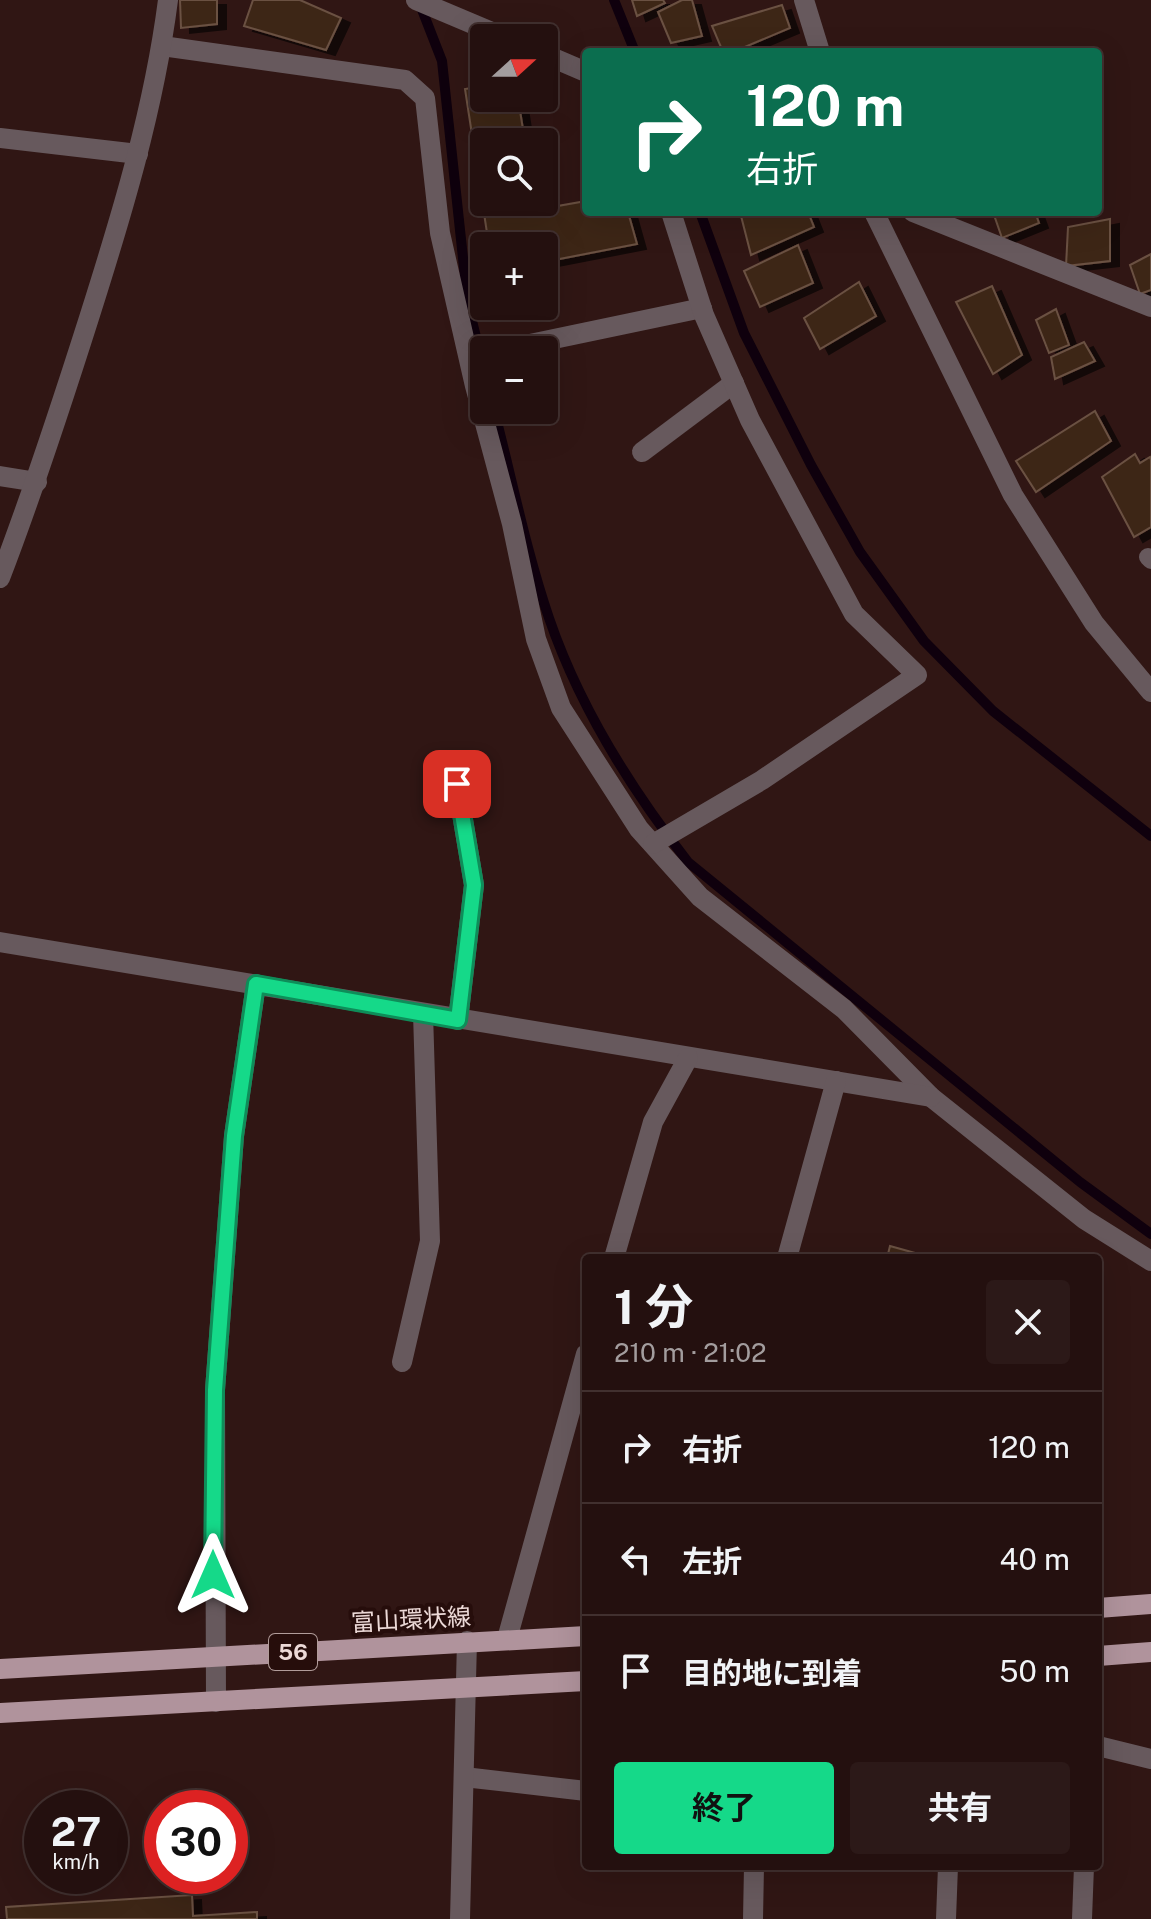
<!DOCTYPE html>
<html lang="ja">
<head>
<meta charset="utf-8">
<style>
  body { margin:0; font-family:"Public Sans","Noto Sans JP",sans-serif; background:#2c1918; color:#f1f3f6; height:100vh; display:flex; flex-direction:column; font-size:30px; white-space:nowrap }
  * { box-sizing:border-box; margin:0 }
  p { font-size:26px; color:#a39d9e }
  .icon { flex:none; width:44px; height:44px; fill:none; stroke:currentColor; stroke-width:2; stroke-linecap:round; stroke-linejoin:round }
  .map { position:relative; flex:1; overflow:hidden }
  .details { position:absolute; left:582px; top:1254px; width:520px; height:616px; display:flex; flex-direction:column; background:#24100f; border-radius:8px; box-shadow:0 8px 32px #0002,0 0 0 2px #41302f }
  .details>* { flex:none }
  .top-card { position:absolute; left:582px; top:48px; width:520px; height:168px; border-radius:8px; box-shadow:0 8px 32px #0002,0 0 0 2px #41302f; background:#0b6e4f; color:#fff; overflow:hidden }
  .needle { width:52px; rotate:69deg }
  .buttons { position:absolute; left:470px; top:24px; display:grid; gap:16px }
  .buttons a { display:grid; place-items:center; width:88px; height:88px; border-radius:8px; background:#24100f; box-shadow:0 8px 32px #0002,0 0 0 2px #41302f; font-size:40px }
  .speed { position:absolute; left:24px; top:1790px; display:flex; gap:16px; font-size:40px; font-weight:700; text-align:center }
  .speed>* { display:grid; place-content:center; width:104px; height:104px; border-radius:50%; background:#24100f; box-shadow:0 8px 32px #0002,0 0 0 2px #41302f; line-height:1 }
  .speed small { font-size:20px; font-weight:400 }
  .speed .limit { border:12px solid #d22; background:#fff; color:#111 }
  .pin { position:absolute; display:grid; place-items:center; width:68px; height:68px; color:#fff; margin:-34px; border-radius:16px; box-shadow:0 4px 12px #0006 }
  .me { position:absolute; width:88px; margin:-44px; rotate:0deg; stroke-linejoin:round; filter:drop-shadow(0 0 6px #0008) }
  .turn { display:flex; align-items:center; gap:28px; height:168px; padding:0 32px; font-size:36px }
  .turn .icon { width:104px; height:104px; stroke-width:2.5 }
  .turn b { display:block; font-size:56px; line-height:68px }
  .round { display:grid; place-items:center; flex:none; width:84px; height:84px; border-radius:8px; background:#2c1918 }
  .summary { display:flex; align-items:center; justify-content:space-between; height:136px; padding:0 32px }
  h1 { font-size:48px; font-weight:700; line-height:60px }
  .cta { display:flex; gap:16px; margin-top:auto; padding:16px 32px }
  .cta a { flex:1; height:92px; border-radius:8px; background:#15d989; color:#111; font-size:32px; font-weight:700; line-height:92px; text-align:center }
  .cta a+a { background:#2c1918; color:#f1f3f6 }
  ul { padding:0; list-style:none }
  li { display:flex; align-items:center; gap:24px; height:112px; padding:0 32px; border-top:2px solid #41302f }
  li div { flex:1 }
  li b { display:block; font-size:30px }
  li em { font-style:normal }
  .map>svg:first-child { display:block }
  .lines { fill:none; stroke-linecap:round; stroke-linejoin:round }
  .stream { stroke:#0f000d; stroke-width:10 }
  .building { fill:#3e2719; stroke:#6b5142; stroke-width:2; filter:url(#shadow) }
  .service { stroke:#67595d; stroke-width:18 }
  .minor { stroke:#67595d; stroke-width:20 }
  .primary { stroke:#b0939c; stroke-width:20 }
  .route-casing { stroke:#0e8d59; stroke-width:20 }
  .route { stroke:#15d989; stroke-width:14 }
  .labels { text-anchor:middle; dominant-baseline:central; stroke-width:8; stroke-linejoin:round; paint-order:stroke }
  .shield { fill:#260d0b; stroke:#b19c9a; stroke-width:2 }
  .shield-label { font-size:22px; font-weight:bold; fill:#ecd9d7 }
  .street-label { font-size:24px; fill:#ecd9d7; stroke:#260d0b }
</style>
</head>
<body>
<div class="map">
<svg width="1151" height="1919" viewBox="0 0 1151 1919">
  <defs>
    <filter id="shadow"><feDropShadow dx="9" dy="5" stdDeviation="0" flood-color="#0009"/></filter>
  </defs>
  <rect width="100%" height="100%" fill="#301614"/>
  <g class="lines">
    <g class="stream">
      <polyline points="614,0 635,52"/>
      <polyline points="419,2 442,61 468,305 484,369"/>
      <polyline points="700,212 744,333 811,465 860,552 924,641 993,711 1151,836"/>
      <path d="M494,410C512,479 526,551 549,618C579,706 631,789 688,862L1080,1182L1151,1234"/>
    </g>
  </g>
  <g class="building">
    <polygon points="180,0 217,0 217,24 181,28"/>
    <polygon points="253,0 300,0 341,18 326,50 244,26"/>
    <polygon points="632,0 663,0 665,3 637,16"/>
    <polygon points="682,0 692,0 702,36 671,43 658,12"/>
    <polygon points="782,5 790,28 733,52 723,52 712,26"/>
    <polygon points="484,86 484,98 518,98 525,142 484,142 484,202 534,202 535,210 586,201 586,212 628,212 637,244 544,262 544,246 489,246 465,89"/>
    <polygon points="740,212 808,212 814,227 751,255"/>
    <polygon points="993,212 1035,212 1039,223 1002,238"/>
    <polygon points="1110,219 1110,261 1066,266 1068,227"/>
    <polygon points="798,245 813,283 760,307 744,271"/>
    <polygon points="1151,254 1151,290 1140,294 1130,265"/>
    <polygon points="859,282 876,316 820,349 804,318"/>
    <polygon points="992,286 1022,355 993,374 956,302"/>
    <polygon points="1056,309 1069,345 1049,353 1036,320"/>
    <polygon points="1084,342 1095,361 1055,379 1051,357"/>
    <polygon points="1095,411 1111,441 1036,492 1016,461"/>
    <polygon points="1135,454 1140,463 1150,457 1151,460 1151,527 1134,537 1102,477"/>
    <polygon points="890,1246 933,1258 887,1258"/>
    <polygon points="192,1895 193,1916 257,1912 257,1919 7,1919 6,1907"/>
  </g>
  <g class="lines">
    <polyline class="service" points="1148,557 1151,560"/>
    <g class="minor">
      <polyline points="416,0 506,38"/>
      <polyline points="804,0 820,52"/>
      <polyline points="162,46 405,80 425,98 440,233 475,386 512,524 536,639 561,708 639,829 700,897 844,1009 931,1097 1084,1219 1151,1261"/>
      <polyline points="544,54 586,72"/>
      <polyline points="0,138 138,154"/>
      <polyline points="874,212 1013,495 1094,623 1151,692"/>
      <polyline points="913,212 1151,307"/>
      <polyline points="530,344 702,308"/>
      <polyline points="642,452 734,383"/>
      <polyline points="0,476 37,482"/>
      <path d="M0,578C33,492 61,406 89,318C122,214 154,109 168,0"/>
      <polyline points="457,784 474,885 458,1020"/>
      <polyline points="653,844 762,780 917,675 854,614 750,420 704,315 671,212"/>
      <polyline points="0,942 931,1097"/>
      <polyline points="614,1258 653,1122 688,1058"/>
      <polyline points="787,1258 836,1081"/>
      <polyline points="402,1362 430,1241 423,1013"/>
      <polyline points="507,1639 586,1354"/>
      <polyline points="216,1702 215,1390 234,1136 256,984"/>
      <polyline points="1098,1746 1151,1759"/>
      <polyline points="464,1777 586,1791"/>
      <polyline points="460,1919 467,1641"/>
      <polyline points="753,1919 754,1866"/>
      <polyline points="946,1919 948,1866"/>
      <polyline points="1082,1919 1084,1866"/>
    </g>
    <g class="primary">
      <polyline points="1098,1608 1151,1604"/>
      <polyline points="1098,1656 1151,1652"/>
      <polyline points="0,1669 586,1636"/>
      <polyline points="0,1713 586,1681"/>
    </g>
  </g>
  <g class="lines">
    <g class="route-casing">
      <polyline id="route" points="213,1575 215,1390 234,1136 256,984 458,1020 474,885 457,784"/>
    </g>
    <use href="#route" class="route"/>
  </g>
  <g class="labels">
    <rect class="shield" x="269" y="1634" width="48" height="36" rx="6"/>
    <g class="shield-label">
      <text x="293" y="1652">56</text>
    </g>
    <g class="street-label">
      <text transform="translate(411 1619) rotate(-3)">富山環状線</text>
    </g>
  </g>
</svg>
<div class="buttons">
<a><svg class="needle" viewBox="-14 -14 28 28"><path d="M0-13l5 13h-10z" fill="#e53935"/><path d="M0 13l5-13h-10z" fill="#a39d9e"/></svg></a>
<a><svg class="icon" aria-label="search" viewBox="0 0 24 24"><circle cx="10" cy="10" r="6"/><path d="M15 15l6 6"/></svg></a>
<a>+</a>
<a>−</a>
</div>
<div class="speed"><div>27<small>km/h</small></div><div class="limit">30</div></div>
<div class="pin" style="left:457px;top:784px;background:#d93025"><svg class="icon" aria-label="arrive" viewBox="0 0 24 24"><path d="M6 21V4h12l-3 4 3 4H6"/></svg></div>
<svg class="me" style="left:213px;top:1575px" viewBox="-20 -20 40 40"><path d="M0-17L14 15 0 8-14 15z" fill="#15d989" stroke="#fff" stroke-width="4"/></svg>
<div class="top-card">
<div class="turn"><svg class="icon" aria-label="right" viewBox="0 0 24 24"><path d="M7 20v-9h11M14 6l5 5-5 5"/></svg><div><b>120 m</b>右折</div></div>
</div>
<section class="details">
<div class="summary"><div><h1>1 分</h1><p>210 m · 21:02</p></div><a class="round"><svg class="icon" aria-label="close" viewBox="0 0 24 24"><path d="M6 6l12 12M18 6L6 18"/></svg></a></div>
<ul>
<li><svg class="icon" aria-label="right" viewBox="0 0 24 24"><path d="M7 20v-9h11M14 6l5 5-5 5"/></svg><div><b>右折</b></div><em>120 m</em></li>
<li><svg class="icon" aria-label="left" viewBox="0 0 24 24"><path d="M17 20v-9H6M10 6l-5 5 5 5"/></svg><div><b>左折</b></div><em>40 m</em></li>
<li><svg class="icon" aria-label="arrive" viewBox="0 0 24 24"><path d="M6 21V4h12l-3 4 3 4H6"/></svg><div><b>目的地に到着</b></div><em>50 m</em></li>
</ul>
<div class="cta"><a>終了</a><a>共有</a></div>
</section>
</div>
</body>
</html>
